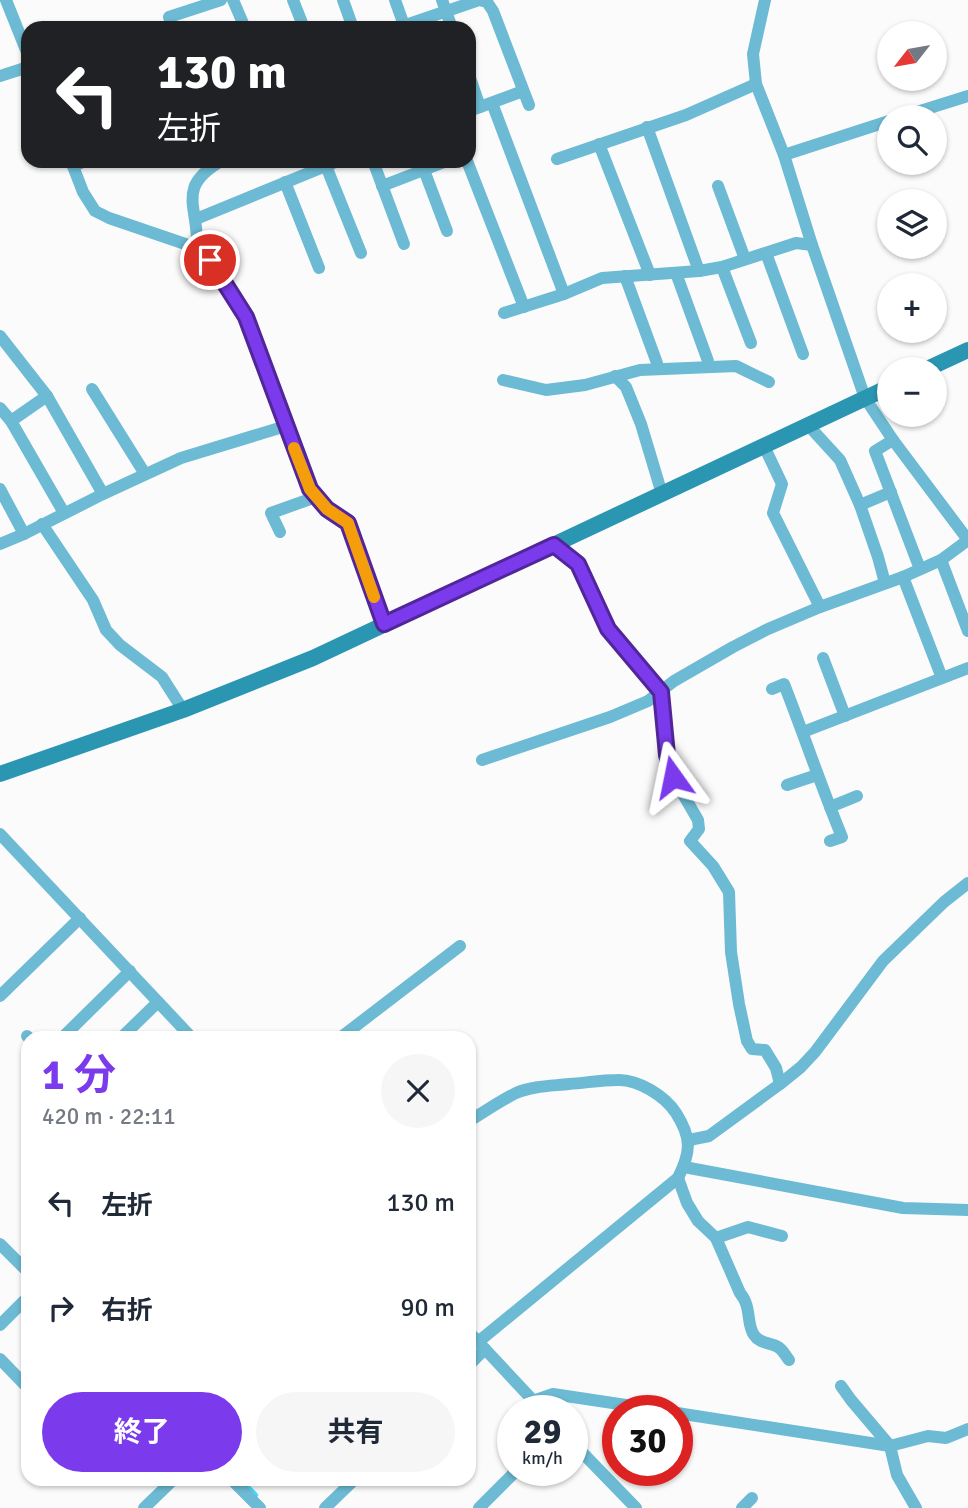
<!DOCTYPE html>
<html lang="ja">
<head>
<meta charset="utf-8">
<style>
  body { margin:0; font-family:Signika,"Noto Sans JP",sans-serif; background:#f6f6f7; color:#1f2937; height:100vh; display:flex; flex-direction:column; font-size:26px; white-space:nowrap }
  * { box-sizing:border-box; margin:0 }
  p { font-size:23px; color:#747a83 }
  .icon { flex:none; width:38px; height:38px; fill:none; stroke:currentColor; stroke-width:2; stroke-linecap:round; stroke-linejoin:round }
  .map { position:relative; flex:1; overflow:hidden }
  .details { position:absolute; left:21px; top:1031px; width:455px; height:455px; display:flex; flex-direction:column; background:#fff; border-radius:21px; box-shadow:0 2px 5px #0004 }
  .details>* { flex:none }
  .guide { position:absolute; left:21px; top:21px; width:455px; height:147px; border-radius:21px; box-shadow:0 2px 5px #0004; background:#202124; color:#fff; overflow:hidden }
  .needle { width:46px; rotate:239deg }
  .controls { position:absolute; left:877px; top:21px; display:grid; gap:14px }
  .controls a { display:grid; place-items:center; width:70px; height:70px; border-radius:50%; background:#fff; box-shadow:0 2px 5px #0004; font-size:35px }
  .speed { position:absolute; left:497px; top:1395px; display:flex; gap:14px; font-size:35px; font-weight:700; text-align:center }
  .speed>* { display:grid; place-content:center; width:91px; height:91px; border-radius:50%; background:#fff; box-shadow:0 2px 5px #0004; line-height:1 }
  .speed small { font-size:18px; font-weight:400 }
  .speed .limit { border:10px solid #d22; background:#fff; color:#111 }
  .pin { position:absolute; display:grid; place-items:center; width:60px; height:60px; color:#fff; margin:-30px; border:4px solid #fff; border-radius:50%; box-shadow:0 2px 7px #0007 }
  .me { position:absolute; width:77px; margin:-38px; rotate:348deg; stroke-linejoin:round; filter:drop-shadow(0 0 5px #0008) }
  .turn { display:flex; align-items:center; gap:24px; height:147px; padding:0 21px; font-size:32px }
  .turn .icon { width:91px; height:91px; stroke-width:2.5 }
  .turn b { display:block; font-size:49px; line-height:60px }
  .round { display:grid; place-items:center; flex:none; width:74px; height:74px; border-radius:37px; background:#f6f6f7 }
  .summary { display:flex; align-items:center; justify-content:space-between; height:119px; padding:0 21px }
  h1 { font-size:42px; font-weight:700; line-height:52px; color:#7c3aed }
  .cta { display:flex; gap:14px; margin-top:auto; padding:14px 21px }
  .cta a { flex:1; height:80px; border-radius:42px; background:#7c3aed; color:#fff; font-size:28px; font-weight:700; line-height:80px; text-align:center }
  .cta a+a { background:#f6f6f7; color:#1f2937 }
  ul { padding:0; list-style:none }
  li { display:flex; align-items:center; gap:21px; height:105px; padding:0 21px }
  li div { flex:1 }
  li b { display:block; font-size:26px }
  li em { font-style:normal }
  .map>svg:first-child { display:block }
  .lines { fill:none; stroke-linecap:round; stroke-linejoin:round }
  .stream { stroke:#4cd7fd; stroke-width:4.5 }
  .street { stroke:#6cbad3; stroke-width:12 }
  .secondary { stroke:#2a96b2; stroke-width:16 }
  .route-casing { stroke:#51269a; stroke-width:18 }
  .route { stroke:#7c3aed; stroke-width:12 }
  .slow { stroke:#f59e0b; stroke-width:12 }
</style>
</head>
<body>
<div class="map">
<svg width="968" height="1508" viewBox="0 0 968 1508">
  <rect width="100%" height="100%" fill="#fbfbfb"/>
  <g class="lines">
    <polyline class="stream" points="240,1479 256,1495"/>
    <g class="street">
      <polyline points="6,0 28,55"/>
      <polyline points="233,0 245,28"/>
      <polyline points="293,0 304,28"/>
      <polyline points="343,0 353,28"/>
      <polyline points="395,0 405,28"/>
      <polyline points="442,0 452,28"/>
      <polyline points="765,0 753,54 756,84 784,155 812,245 865,398 893,440 968,540"/>
      <polyline points="173,28 169,17 221,0"/>
      <polyline points="397,28 479,0 487,2 493,11 529,105"/>
      <polyline points="469,75 480,107"/>
      <polyline points="0,76 28,67"/>
      <polyline points="492,103 564,294"/>
      <polyline points="469,111 523,91"/>
      <polyline points="901,117 968,96"/>
      <polyline points="647,127 699,271"/>
      <polyline points="599,144 650,275"/>
      <polyline points="784,155 889,121"/>
      <polyline points="557,159 686,115 756,84"/>
      <polyline points="71,161 83,192 95,211 109,218 197,248 210,260 246,317 310,489 327,509 348,523 384,624"/>
      <polyline points="373,161 404,244"/>
      <polyline points="467,161 524,307"/>
      <polyline points="73,166 86,161"/>
      <polyline points="326,166 361,253"/>
      <polyline points="424,170 447,231"/>
      <polyline points="285,182 319,268"/>
      <polyline points="382,186 447,161"/>
      <polyline points="718,186 745,259"/>
      <polyline points="196,219 338,161"/>
      <path d="M197,248C199,206 175,188 221,161"/>
      <polyline points="766,253 803,354"/>
      <polyline points="722,267 751,343"/>
      <polyline points="676,273 708,361"/>
      <polyline points="625,276 657,363"/>
      <polyline points="504,313 564,294 602,278 699,271 722,267 796,243 812,245"/>
      <polyline points="0,336 47,396 103,494"/>
      <polyline points="615,376 626,387 641,424 662,494"/>
      <polyline points="503,380 546,390 585,385 640,370 736,366 769,382"/>
      <polyline points="92,389 145,474"/>
      <polyline points="0,408 11,421 64,513"/>
      <polyline points="11,421 47,396"/>
      <polyline points="808,425 840,460 860,505 878,557 885,583"/>
      <polyline points="893,440 875,451 920,569"/>
      <polyline points="0,489 24,534"/>
      <polyline points="860,505 891,492"/>
      <polyline points="42,524 93,600 106,630 120,645 162,677 183,710"/>
      <polyline points="280,532 271,513 316,497"/>
      <polyline points="0,544 24,534 103,494 181,458 286,426"/>
      <polyline points="554,545 577,564 609,629 661,692 667,755 673,777 698,820 699,829 690,841 713,866 729,892 731,952 739,1004 747,1041 752,1049 765,1050 776,1068 780,1084"/>
      <polyline points="941,560 968,631"/>
      <polyline points="903,577 942,678"/>
      <polyline points="820,607 903,577 941,560 968,540"/>
      <polyline points="823,658 845,716"/>
      <path d="M772,689L784,684C804,735 821,786 842,837L830,841"/>
      <polyline points="803,732 968,668"/>
      <polyline points="482,760 610,717 648,701 674,681 733,647 768,629 820,607 773,513 782,484 764,446"/>
      <polyline points="787,785 817,775"/>
      <polyline points="830,807 857,796"/>
      <polyline points="0,834 192,1038"/>
      <polyline points="0,996 80,918"/>
      <polyline points="27,1036 29,1038"/>
      <polyline points="62,1038 130,971"/>
      <polyline points="121,1038 158,1002"/>
      <polyline points="340,1038 460,946"/>
      <path d="M469,1121C484,1112 500,1101 516,1093C532,1086 551,1086 569,1084C585,1083 601,1080 617,1080C638,1079 665,1096 676,1113C692,1138 691,1152 678,1178L478,1342"/>
      <polyline points="689,1140 709,1136 780,1084 801,1067 815,1052 883,961 944,902 968,883"/>
      <polyline points="684,1167 903,1208 968,1210"/>
      <path d="M678,1178L687,1203L698,1221L716,1238L740,1293C752,1307 746,1324 754,1335C760,1344 769,1342 778,1347C783,1350 785,1355 789,1360"/>
      <polyline points="716,1238 748,1227 782,1236"/>
      <polyline points="0,1244 28,1272"/>
      <polyline points="0,1325 28,1297"/>
      <polyline points="469,1332 542,1410"/>
      <polyline points="0,1359 28,1388"/>
      <polyline points="469,1365 485,1349"/>
      <polyline points="841,1386 851,1400 890,1446 897,1475 916,1508"/>
      <polyline points="533,1401 553,1394 659,1410"/>
      <polyline points="677,1413 890,1446 928,1436 946,1438 968,1429"/>
      <polyline points="572,1442 636,1508"/>
      <polyline points="231,1479 260,1508"/>
      <polyline points="144,1508 174,1479"/>
      <polyline points="325,1508 355,1479"/>
      <polyline points="479,1508 517,1470"/>
      <polyline points="742,1508 752,1498"/>
    </g>
    <g class="secondary">
      <polyline points="927,369 968,350"/>
      <polyline points="0,774 183,710 313,658 889,387"/>
    </g>
  </g>
  <g class="lines">
    <g class="route-casing">
      <polyline id="route" points="210,260 246,317 310,489 327,509 348,523 384,624 554,545 578,564 608,629 661,692 667,755 673,777"/>
    </g>
    <use href="#route" class="route"/>
    <polyline class="slow" points="294,448 310,489 327,509 348,523 374,597"/>
  </g>
</svg>
<div class="controls">
<a><svg class="needle" viewBox="-14 -14 28 28"><path d="M0-13l5 13h-10z" fill="#e53935"/><path d="M0 13l5-13h-10z" fill="#747a83"/></svg></a>
<a><svg class="icon" aria-label="search" viewBox="0 0 24 24"><circle cx="10" cy="10" r="6"/><path d="M15 15l6 6"/></svg></a>
<a><svg class="icon" aria-label="layers" viewBox="0 0 24 24"><path d="M12 4l9 5-9 5-9-5zM3 14l9 5 9-5"/></svg></a>
<a>+</a>
<a>−</a>
</div>
<div class="speed"><div>29<small>km/h</small></div><div class="limit">30</div></div>
<div class="pin" style="left:210px;top:260px;background:#d93025"><svg class="icon" aria-label="arrive" viewBox="0 0 24 24"><path d="M6 21V4h12l-3 4 3 4H6"/></svg></div>
<svg class="me" style="left:673px;top:777px" viewBox="-20 -20 40 40"><path d="M0-17L14 15 0 8-14 15z" fill="#7c3aed" stroke="#fff" stroke-width="4"/></svg>
<div class="guide">
<div class="turn"><svg class="icon" aria-label="left" viewBox="0 0 24 24"><path d="M17 20v-9H6M10 6l-5 5 5 5"/></svg><div><b>130 m</b>左折</div></div>
</div>
<section class="details">
<div class="summary"><div><h1>1 分</h1><p>420 m · 22:11</p></div><a class="round"><svg class="icon" aria-label="close" viewBox="0 0 24 24"><path d="M6 6l12 12M18 6L6 18"/></svg></a></div>
<ul>
<li><svg class="icon" aria-label="left" viewBox="0 0 24 24"><path d="M17 20v-9H6M10 6l-5 5 5 5"/></svg><div><b>左折</b></div><em>130 m</em></li>
<li><svg class="icon" aria-label="right" viewBox="0 0 24 24"><path d="M7 20v-9h11M14 6l5 5-5 5"/></svg><div><b>右折</b></div><em>90 m</em></li>
</ul>
<div class="cta"><a>終了</a><a>共有</a></div>
</section>
</div>
</body>
</html>
